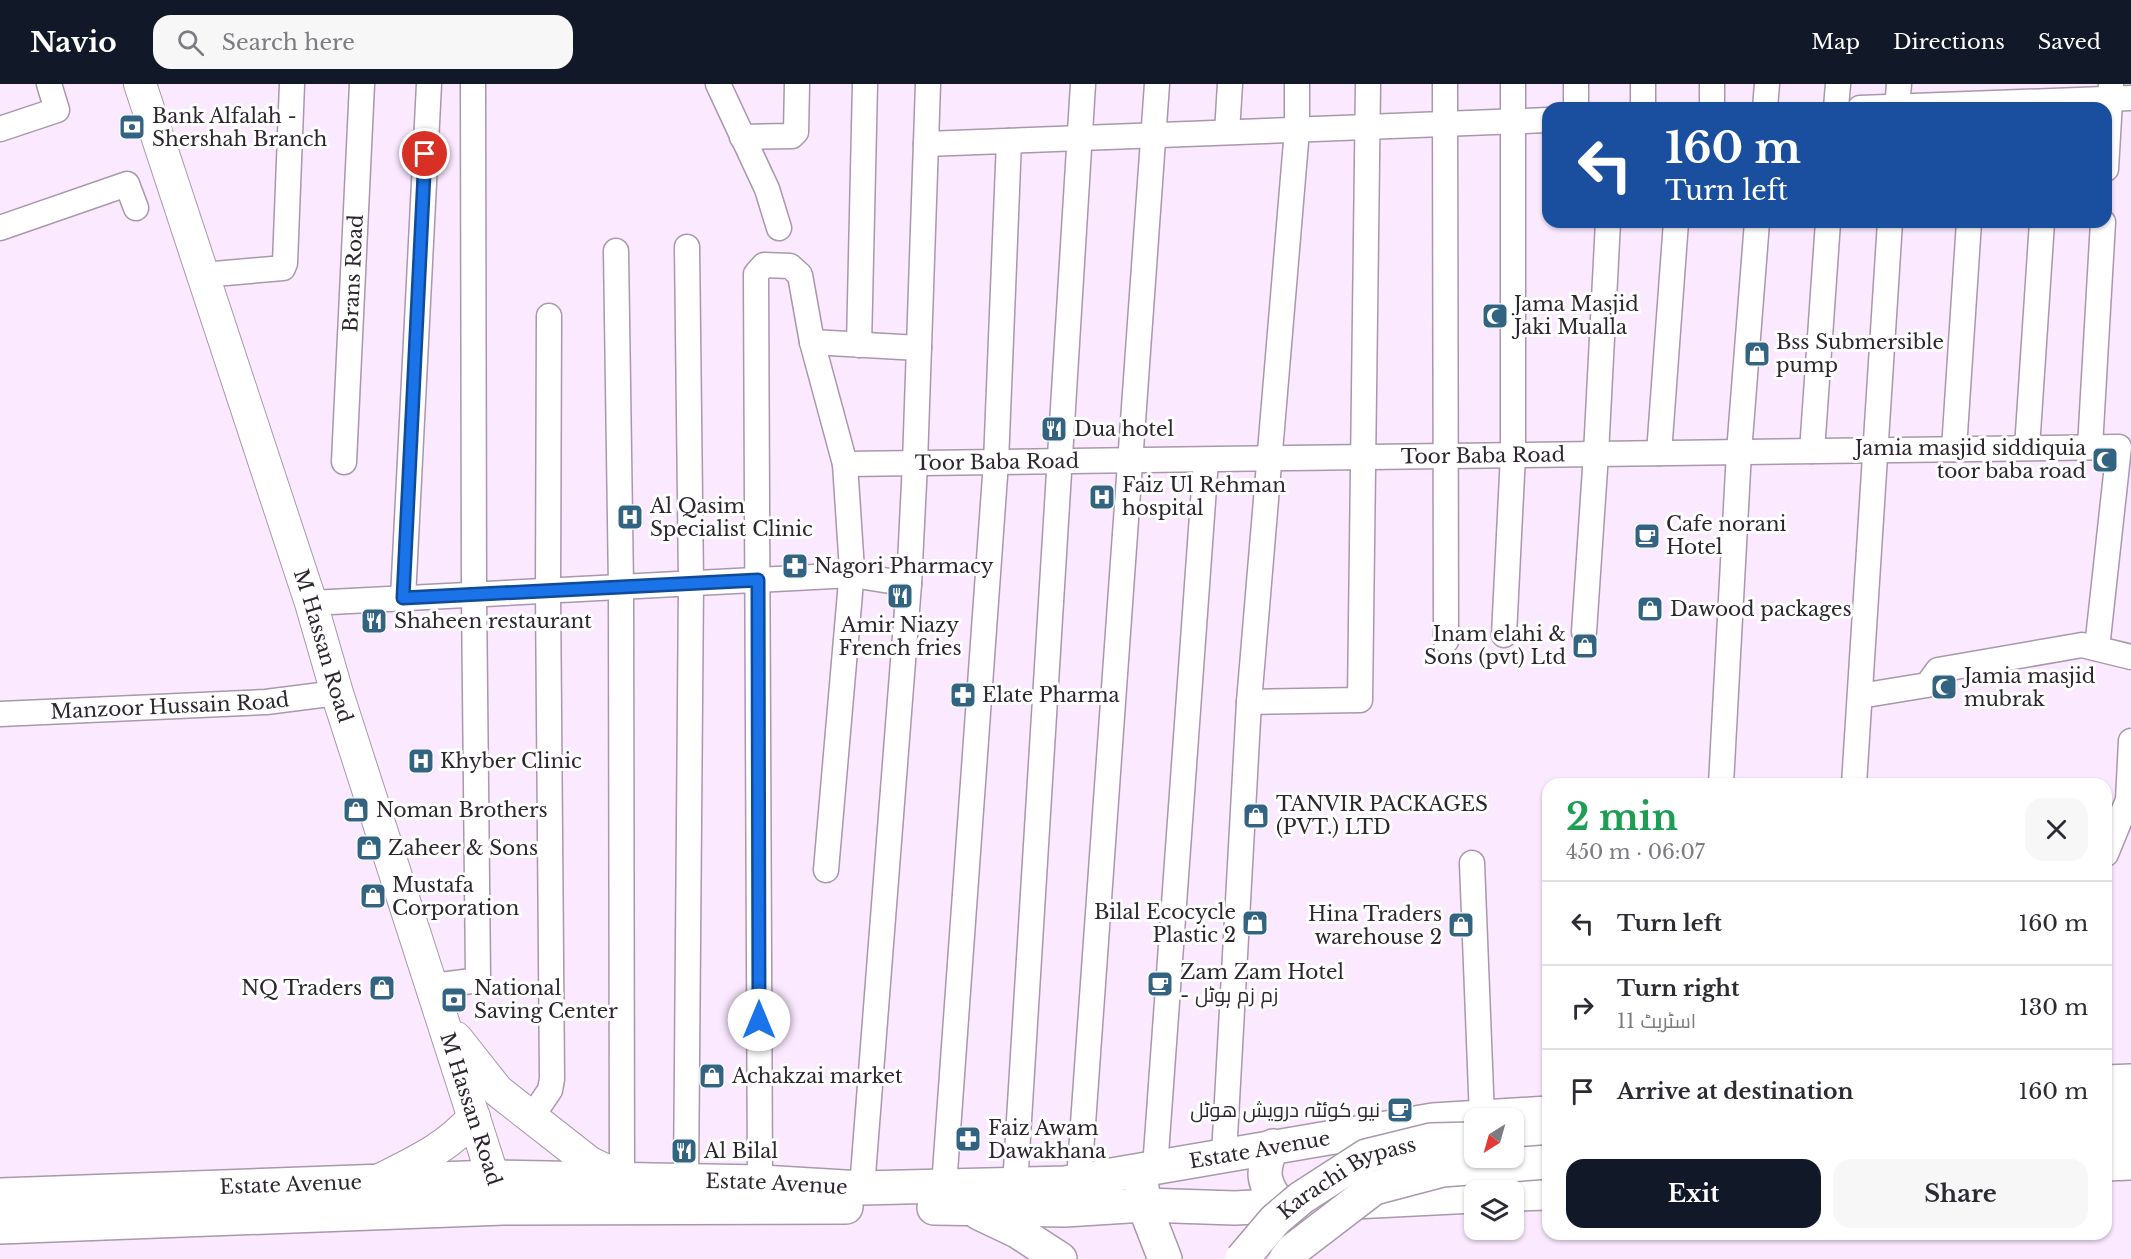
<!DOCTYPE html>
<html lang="en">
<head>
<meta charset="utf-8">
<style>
  body { margin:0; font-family:"Libre Baskerville",Cairo,serif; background:#f7f7f7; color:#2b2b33; height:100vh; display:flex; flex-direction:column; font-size:22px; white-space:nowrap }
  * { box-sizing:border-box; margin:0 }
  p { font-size:20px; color:#7c7c81 }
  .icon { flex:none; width:33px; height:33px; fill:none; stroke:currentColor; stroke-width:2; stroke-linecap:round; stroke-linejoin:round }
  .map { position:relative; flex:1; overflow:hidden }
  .sheet { position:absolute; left:1542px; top:694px; width:570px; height:462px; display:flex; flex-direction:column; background:#fff; border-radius:18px; box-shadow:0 2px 4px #0004 }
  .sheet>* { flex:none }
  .hud { position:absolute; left:1542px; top:18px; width:570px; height:126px; border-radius:18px; box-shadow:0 2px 4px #0004; background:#1a4fa0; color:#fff; overflow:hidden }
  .needle { width:39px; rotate:217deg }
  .fabs { position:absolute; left:1464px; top:1024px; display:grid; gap:12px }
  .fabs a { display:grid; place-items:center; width:60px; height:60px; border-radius:12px; background:#fff; box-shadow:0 2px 4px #0004; font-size:30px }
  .pin { position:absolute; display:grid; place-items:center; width:51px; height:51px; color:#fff; margin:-26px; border:3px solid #fff; border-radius:50%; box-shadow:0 2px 6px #0007 }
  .me { position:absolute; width:66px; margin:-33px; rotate:0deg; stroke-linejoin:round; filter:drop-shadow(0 0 4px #0008) }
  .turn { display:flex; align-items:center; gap:21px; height:126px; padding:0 24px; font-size:27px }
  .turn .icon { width:78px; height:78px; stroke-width:2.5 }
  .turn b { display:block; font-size:42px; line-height:51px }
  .round { display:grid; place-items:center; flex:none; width:63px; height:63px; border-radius:18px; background:#f7f7f7 }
  .summary { display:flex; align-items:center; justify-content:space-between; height:102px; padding:0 24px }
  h1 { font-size:36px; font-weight:700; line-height:45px; color:#1e9e55 }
  .primary-button { display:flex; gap:12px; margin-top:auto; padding:12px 24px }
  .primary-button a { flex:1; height:69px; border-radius:18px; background:#111827; color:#fff; font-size:24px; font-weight:700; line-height:69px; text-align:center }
  .primary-button a+a { background:#f7f7f7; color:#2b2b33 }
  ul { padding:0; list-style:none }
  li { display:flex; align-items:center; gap:18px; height:84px; padding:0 24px; border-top:2px solid #e1e1e2 }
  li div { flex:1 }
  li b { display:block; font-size:22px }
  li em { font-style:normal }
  header { display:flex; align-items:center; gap:36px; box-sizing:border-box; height:84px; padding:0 30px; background:#111827; color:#fff }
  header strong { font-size:28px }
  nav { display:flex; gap:33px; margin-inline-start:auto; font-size:21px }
  .search { width:420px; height:54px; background:#f7f7f7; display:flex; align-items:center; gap:15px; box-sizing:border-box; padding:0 21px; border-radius:18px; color:#7c7c81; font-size:22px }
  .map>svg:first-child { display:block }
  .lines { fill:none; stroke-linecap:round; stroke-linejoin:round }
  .minor-casing { stroke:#a998ab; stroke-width:27 }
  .major-casing { stroke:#a998ab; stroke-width:34 }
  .highway-casing { stroke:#a998ab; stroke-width:36 }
  .minor { stroke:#fff; stroke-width:24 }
  .major { stroke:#fff; stroke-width:32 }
  .highway { stroke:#fff; stroke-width:33 }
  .highway-bridge-casing { stroke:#a998ab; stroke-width:36; stroke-linecap:butt }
  .highway-bridge { stroke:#fff; stroke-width:33 }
  .route-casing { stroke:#114b97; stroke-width:15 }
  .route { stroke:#1a73e8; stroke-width:10 }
  .labels { text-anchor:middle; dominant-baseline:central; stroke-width:6; stroke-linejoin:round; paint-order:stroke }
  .poi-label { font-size:20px; fill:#2d262e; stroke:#fff; text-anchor:start }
  .street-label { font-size:20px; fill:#2d262e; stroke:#fff }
</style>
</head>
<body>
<header>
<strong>Navio</strong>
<div class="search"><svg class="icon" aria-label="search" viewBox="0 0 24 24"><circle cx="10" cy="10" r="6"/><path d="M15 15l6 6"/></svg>Search here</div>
<nav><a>Map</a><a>Directions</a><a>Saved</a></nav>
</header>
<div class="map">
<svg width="2131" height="1175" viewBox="0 0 2131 1175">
  <rect width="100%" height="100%" fill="#fbe9ff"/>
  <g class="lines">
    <g class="minor-casing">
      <g id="minor">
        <polyline points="718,0 767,105 779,144"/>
        <polyline points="1445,0 1446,557"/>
        <polyline points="1712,0 1712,24"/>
        <polyline points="1576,24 1576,0"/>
        <polyline points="1643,24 1643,0"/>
        <polyline points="1765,24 1767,0"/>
        <polyline points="1836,24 1838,0"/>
        <polyline points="1860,24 2131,14"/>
        <polyline points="1897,24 1899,0"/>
        <polyline points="0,45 57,26 49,0"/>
        <polyline points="1227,48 1230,0"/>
        <polyline points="742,53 792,52 796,48 797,0"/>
        <polyline points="926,60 1548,36"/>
        <polyline points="2106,85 2111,0"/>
        <polyline points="0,144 127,100 136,124"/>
        <polyline points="616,167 621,503 622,1094"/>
        <polyline points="203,191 283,184 285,179 292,0"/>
        <polyline points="812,258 919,264"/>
        <polyline points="859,261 865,0"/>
        <polyline points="2090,363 2103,138"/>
        <polyline points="2027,364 2042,138"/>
        <polyline points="1954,365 1969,138"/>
        <polyline points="1812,367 1828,138"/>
        <polyline points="1659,369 1676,138"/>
        <path id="s1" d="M344,378L362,0"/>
        <path id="s2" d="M845,380L2119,363L2097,564"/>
        <polyline points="403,514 429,0"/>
        <polyline points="311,519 852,491 909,500"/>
        <polyline points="1584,548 1596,370 1608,138"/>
        <polyline points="1504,551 1513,371 1513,0"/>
        <polyline points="1860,612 1927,601 1938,586 2082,561 2131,573"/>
        <polyline points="1249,618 1360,616 1368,0"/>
        <path id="s3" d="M0,630L266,618L337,609"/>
        <polyline points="1721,700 1739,368 1757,138"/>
        <polyline points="1854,700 1890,138"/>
        <polyline points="2106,770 2128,716 2131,657"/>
        <polyline points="1472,779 1482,1033"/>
        <polyline points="432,902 472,897 478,893 474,510 473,0"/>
        <polyline points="531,1034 550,1006 552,995 548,507 549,232"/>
        <polyline points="1224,1071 1249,618 1297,46 1297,0"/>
        <polyline points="1155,1084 1206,376"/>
        <polyline points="1079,1096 1157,0"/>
        <polyline points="686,1097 691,499 687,163"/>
        <polyline points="760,1098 756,190 764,181 790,182 800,191 812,258 845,380 852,486 826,786"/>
        <polyline points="1015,1101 1083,0"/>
        <polyline points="944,1102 996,378 1009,57"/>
        <polyline points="862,1104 909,500 915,379 928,0"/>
      </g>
    </g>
    <g class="major-casing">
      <g id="major">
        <path id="s4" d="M140,0L311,519L337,609L501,1118"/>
        <polyline points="456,954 498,1007 590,1079 622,1094"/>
        <path d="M378,1097C415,1078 446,1065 474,1033"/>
      </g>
    </g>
    <g class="highway-casing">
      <g id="highway">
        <polyline points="2106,998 2131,997"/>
        <polyline points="2106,1023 2131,1022"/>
        <polyline points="2106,1048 2131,1047"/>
        <polyline points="1514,1054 1548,1053"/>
        <path d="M1273,1062C1260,1087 1263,1101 1281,1122"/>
        <polyline points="2106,1080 2131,1079"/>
        <polyline points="1142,1103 1144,1121 1165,1175"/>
        <polyline points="1514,1110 1548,1109"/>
        <path id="s5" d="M0,1111L493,1093L760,1098L862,1104L1065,1099L1433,1036L1548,1029"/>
        <polyline points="934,1124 1065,1126 1144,1121 1235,1124 1474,1112"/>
        <polyline points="979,1129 1017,1147 1060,1175"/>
        <polyline points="0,1143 503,1124 846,1123"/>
      </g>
    </g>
    <use href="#minor" class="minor"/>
    <use href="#major" class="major"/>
    <use href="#highway" class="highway"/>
    <g class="highway-bridge-casing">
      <g id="highway-bridge">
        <path id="s6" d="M1242,1175L1275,1136L1301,1114L1366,1072L1431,1056L1474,1055"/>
        <polyline points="1286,1175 1293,1166 1374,1104 1442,1086 1548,1078"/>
      </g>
    </g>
    <use href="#highway-bridge" class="highway-bridge"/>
  </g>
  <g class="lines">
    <g class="route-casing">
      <polyline id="route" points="425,70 403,514 758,496 759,936"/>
    </g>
    <use href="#route" class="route"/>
  </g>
  <defs>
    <g id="bank-square" transform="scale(1.35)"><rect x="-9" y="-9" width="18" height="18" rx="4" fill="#326482" stroke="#fff"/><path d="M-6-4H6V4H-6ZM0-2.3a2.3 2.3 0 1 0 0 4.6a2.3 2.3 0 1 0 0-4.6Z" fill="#fff"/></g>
    <g id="mosque-square" transform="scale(1.35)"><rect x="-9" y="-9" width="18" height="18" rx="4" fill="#326482" stroke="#fff"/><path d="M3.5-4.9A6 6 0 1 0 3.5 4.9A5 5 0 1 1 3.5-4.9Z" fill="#fff"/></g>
    <g id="shop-square" transform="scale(1.35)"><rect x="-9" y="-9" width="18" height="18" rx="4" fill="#326482" stroke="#fff"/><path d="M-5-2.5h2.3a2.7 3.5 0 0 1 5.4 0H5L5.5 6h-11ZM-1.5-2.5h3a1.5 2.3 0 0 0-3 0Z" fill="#fff"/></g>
    <g id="restaurant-square" transform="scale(1.35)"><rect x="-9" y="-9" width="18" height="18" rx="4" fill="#326482" stroke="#fff"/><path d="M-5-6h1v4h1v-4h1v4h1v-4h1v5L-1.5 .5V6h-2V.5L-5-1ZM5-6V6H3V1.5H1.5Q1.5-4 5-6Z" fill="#fff"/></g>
    <g id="hospital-square" transform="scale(1.35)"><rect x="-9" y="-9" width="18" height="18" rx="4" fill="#326482" stroke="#fff"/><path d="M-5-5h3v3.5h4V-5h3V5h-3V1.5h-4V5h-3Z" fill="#fff"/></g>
    <g id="cafe-square" transform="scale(1.35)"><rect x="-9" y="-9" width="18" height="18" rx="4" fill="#326482" stroke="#fff"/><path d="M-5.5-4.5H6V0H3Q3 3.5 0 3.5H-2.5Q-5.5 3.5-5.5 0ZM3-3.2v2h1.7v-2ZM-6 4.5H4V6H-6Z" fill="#fff"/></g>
    <g id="pharmacy-square" transform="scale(1.35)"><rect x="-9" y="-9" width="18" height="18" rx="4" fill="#326482" stroke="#fff"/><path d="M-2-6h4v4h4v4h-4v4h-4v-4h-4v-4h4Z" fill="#fff"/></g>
  </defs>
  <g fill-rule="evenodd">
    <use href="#bank-square" x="132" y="43"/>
    <use href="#mosque-square" x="1495" y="232"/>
    <use href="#shop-square" x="1757" y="270"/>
    <use href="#restaurant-square" x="1054" y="345"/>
    <use href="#mosque-square" x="2105" y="376"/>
    <use href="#hospital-square" x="1102" y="413"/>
    <use href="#hospital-square" x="630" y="433"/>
    <use href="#cafe-square" x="1647" y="452"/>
    <use href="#pharmacy-square" x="795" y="482"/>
    <use href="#restaurant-square" x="900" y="512"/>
    <use href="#shop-square" x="1650" y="525"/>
    <use href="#restaurant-square" x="374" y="537"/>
    <use href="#shop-square" x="1585" y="562"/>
    <use href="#mosque-square" x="1944" y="603"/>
    <use href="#pharmacy-square" x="963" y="611"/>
    <use href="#hospital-square" x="421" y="677"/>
    <use href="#shop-square" x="356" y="726"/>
    <use href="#shop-square" x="1256" y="732"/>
    <use href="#shop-square" x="369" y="764"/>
    <use href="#shop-square" x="373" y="812"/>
    <use href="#shop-square" x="1255" y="839"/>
    <use href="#shop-square" x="1461" y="841"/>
    <use href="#cafe-square" x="1160" y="900"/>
    <use href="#shop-square" x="382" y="904"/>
    <use href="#bank-square" x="454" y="916"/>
    <use href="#shop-square" x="712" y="992"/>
    <use href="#cafe-square" x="1400" y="1026"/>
    <use href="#pharmacy-square" x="968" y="1055"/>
    <use href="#restaurant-square" x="684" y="1067"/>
  </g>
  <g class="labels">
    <g class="poi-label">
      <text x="152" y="32">Bank Alfalah -<tspan x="152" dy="23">Shershah Branch</tspan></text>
      <text x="1514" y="220">Jama Masjid<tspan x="1514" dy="23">Jaki Mualla</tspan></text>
      <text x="1776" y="258">Bss Submersible<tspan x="1776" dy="23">pump</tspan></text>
      <text x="1074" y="345">Dua hotel</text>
      <text x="2086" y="364" text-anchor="end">Jamia masjid siddiquia<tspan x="2086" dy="23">toor baba road</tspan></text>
      <text x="1122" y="401">Faiz Ul Rehman<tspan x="1122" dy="23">hospital</tspan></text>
      <text x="650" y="422">Al Qasim<tspan x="650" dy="23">Specialist Clinic</tspan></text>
      <text x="1666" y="440">Cafe norani<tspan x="1666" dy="23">Hotel</tspan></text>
      <text x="814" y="482">Nagori Pharmacy</text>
      <text x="1670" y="525">Dawood packages</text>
      <text x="394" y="537">Shaheen restaurant</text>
      <text x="900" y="541" text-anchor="middle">Amir Niazy<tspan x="900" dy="23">French fries</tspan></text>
      <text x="1566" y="550" text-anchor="end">Inam elahi &amp;<tspan x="1566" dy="23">Sons (pvt) Ltd</tspan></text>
      <text x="1964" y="592">Jamia masjid<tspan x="1964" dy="23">mubrak</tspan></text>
      <text x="982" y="611">Elate Pharma</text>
      <text x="440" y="677">Khyber Clinic</text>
      <text x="1276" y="720">TANVIR PACKAGES<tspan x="1276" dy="23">(PVT.) LTD</tspan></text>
      <text x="376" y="726">Noman Brothers</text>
      <text x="388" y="764">Zaheer &amp; Sons</text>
      <text x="392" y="801">Mustafa<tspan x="392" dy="23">Corporation</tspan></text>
      <text x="1236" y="828" text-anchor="end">Bilal Ecocycle<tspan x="1236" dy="23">Plastic 2</tspan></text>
      <text x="1442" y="830" text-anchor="end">Hina Traders<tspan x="1442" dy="23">warehouse 2</tspan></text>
      <text x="1180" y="888">Zam Zam Hotel<tspan x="1180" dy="23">- زم زم ہوٹل</tspan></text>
      <text x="362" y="904" text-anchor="end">NQ Traders</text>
      <text x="474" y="904">National<tspan x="474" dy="23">Saving Center</tspan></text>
      <text x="732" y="992">Achakzai market</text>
      <text x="1380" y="1026" text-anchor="end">نیو کوئٹہ درویش ھوٹل</text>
      <text x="988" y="1044">Faiz Awam<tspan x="988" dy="23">Dawakhana</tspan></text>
      <text x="704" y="1067">Al Bilal</text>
    </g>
    <g class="street-label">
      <text stroke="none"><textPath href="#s1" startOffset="189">Brans Road</textPath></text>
      <text stroke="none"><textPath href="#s2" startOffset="638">Toor Baba Road</textPath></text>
      <text stroke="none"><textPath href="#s2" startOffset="152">Toor Baba Road</textPath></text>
      <text stroke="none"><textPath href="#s4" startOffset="591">M Hassan Road</textPath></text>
      <text stroke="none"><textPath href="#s3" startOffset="170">Manzoor Hussain Road</textPath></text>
      <text stroke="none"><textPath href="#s4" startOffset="1077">M Hassan Road</textPath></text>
      <text stroke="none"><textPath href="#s5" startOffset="1263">Estate Avenue</textPath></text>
      <text stroke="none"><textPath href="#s6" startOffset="136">Karachi Bypass</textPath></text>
      <text stroke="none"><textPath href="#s5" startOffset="291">Estate Avenue</textPath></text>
      <text stroke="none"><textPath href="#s5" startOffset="777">Estate Avenue</textPath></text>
    </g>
  </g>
</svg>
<div class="fabs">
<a><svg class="needle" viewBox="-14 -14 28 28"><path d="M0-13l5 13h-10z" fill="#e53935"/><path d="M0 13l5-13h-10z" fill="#7c7c81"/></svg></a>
<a><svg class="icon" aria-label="layers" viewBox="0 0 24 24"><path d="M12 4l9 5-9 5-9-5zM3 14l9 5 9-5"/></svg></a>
</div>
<div class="pin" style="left:425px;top:70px;background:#d93025"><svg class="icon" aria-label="arrive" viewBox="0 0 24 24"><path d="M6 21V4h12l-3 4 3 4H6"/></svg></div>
<svg class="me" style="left:759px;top:936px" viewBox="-20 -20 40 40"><circle r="19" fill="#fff"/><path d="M0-13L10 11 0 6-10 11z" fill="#1a73e8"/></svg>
<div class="hud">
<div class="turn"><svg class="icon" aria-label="left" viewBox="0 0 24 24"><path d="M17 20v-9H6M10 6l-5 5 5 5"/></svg><div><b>160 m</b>Turn left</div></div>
</div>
<section class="sheet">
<div class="summary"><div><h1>2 min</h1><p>450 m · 06:07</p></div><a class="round"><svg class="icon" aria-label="close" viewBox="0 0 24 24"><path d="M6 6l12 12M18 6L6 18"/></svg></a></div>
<ul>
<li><svg class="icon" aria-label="left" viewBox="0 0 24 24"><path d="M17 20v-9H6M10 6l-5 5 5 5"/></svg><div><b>Turn left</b></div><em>160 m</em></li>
<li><svg class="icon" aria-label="right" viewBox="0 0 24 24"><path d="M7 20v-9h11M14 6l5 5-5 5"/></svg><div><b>Turn right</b><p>اسٹریٹ 11</p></div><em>130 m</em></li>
<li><svg class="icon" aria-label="arrive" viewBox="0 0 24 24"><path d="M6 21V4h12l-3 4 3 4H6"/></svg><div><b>Arrive at destination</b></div><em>160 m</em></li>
</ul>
<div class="primary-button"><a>Exit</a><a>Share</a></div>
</section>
</div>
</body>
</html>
